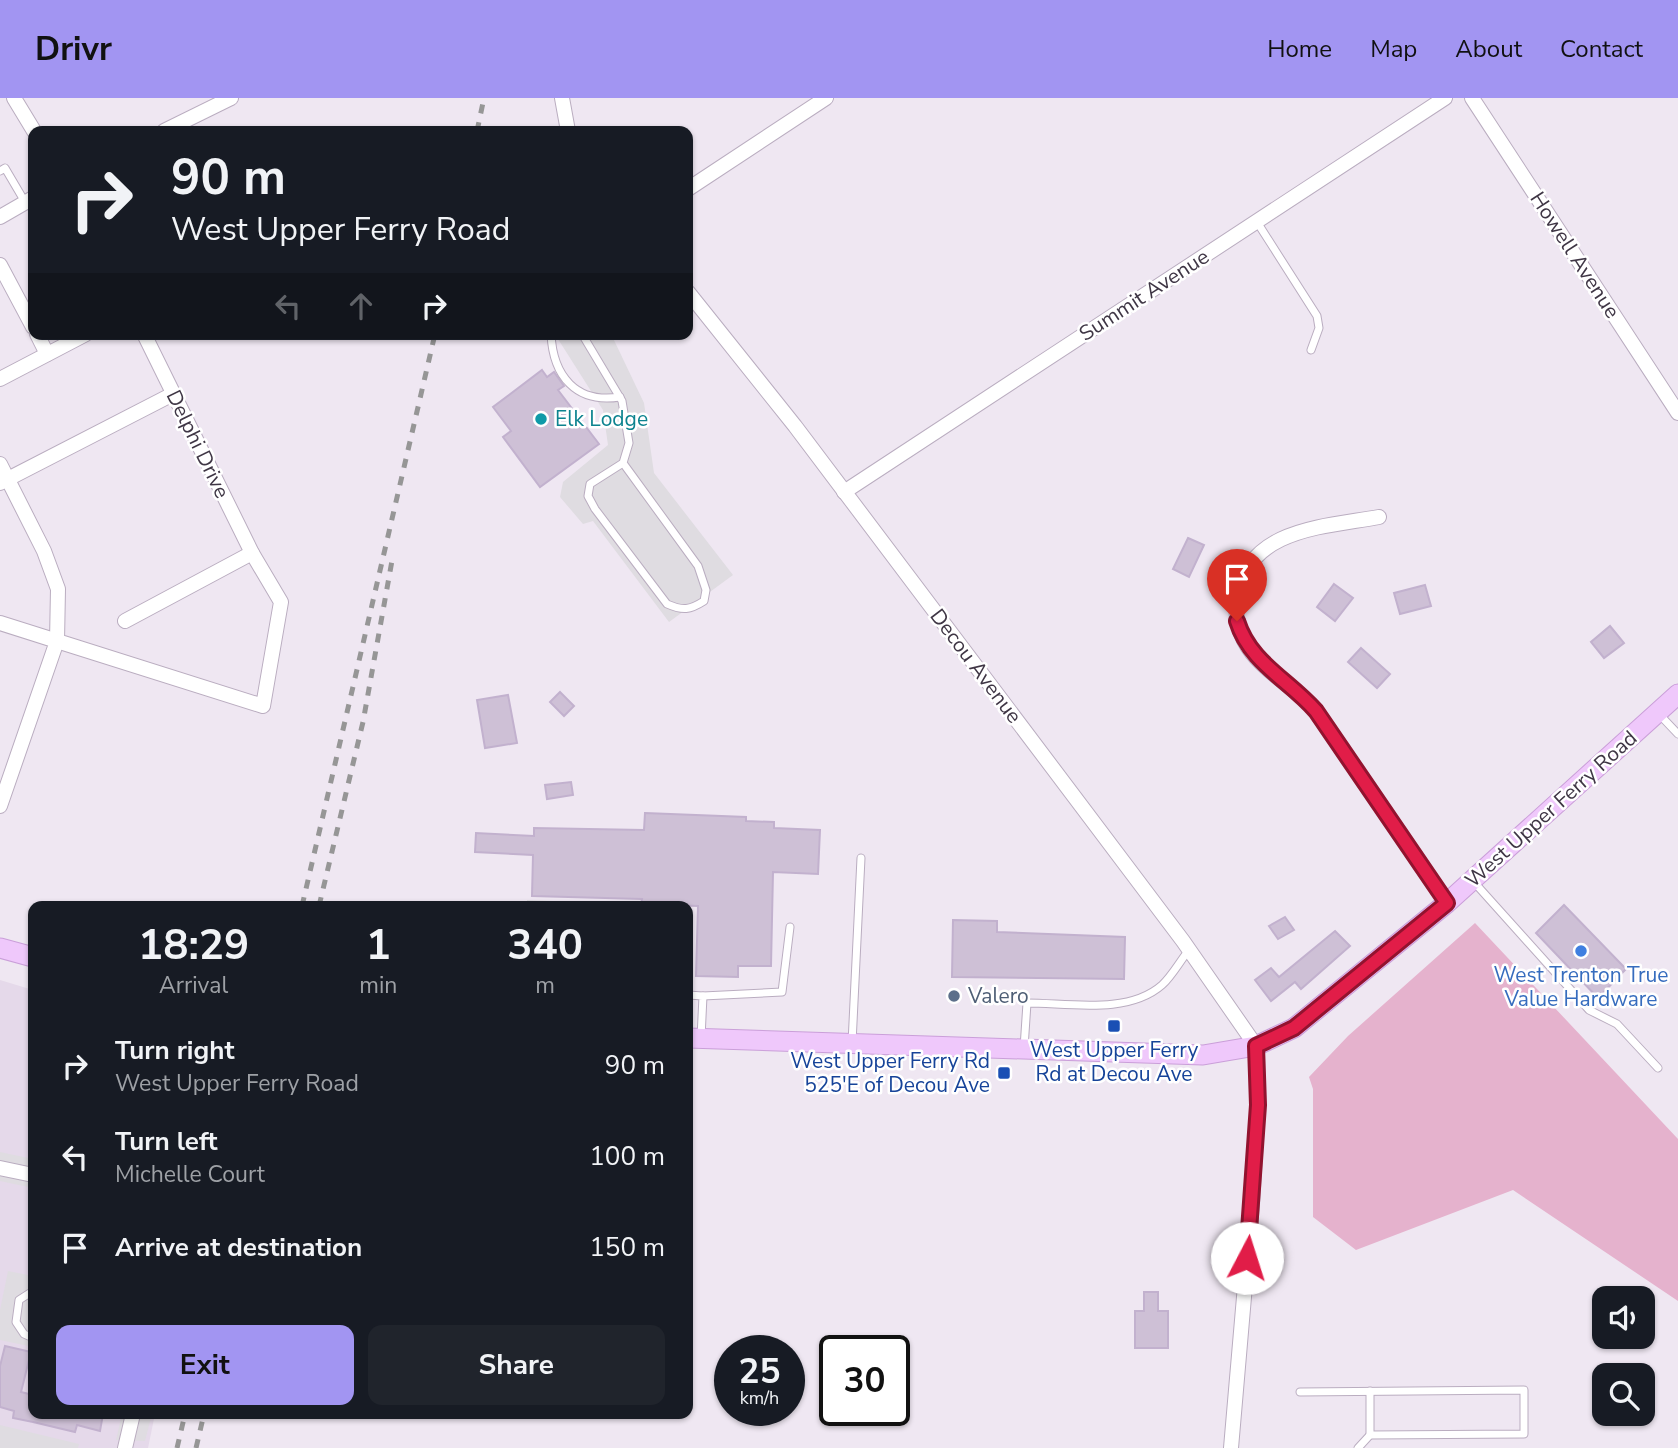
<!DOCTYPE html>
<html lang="en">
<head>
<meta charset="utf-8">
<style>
  body { margin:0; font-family:"Nunito Sans",sans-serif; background:#20242c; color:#f1f3f6; height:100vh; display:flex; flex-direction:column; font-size:26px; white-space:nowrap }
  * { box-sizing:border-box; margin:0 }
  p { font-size:23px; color:#9ea1a6 }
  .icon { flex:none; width:38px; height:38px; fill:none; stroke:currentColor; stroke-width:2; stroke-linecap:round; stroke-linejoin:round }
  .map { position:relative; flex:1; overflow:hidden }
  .drawer { position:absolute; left:28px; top:803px; width:665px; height:518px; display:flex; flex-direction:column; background:#171b24; border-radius:14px; box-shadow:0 2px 5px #0004 }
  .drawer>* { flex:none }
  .top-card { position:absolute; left:28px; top:28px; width:665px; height:214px; border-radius:14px; box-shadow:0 2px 5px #0004; background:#171b24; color:#f1f3f6; overflow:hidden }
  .controls { position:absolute; left:1592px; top:1188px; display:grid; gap:14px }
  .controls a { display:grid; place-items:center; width:63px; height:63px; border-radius:14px; background:#171b24; box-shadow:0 2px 5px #0004; font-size:35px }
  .speed { position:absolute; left:714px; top:1237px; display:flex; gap:14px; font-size:35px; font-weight:700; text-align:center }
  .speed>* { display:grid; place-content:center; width:91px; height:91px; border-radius:50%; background:#171b24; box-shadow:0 2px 5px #0004; line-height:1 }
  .speed small { font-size:18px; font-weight:400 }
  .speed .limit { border:4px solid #111; border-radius:10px; background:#fff; color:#111 }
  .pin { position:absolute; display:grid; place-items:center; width:60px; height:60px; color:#fff; margin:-72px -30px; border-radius:50% 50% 50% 0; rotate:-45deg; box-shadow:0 0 7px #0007 }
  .pin .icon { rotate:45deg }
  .me { position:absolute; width:77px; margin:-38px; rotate:5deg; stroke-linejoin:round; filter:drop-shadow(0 0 5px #0008) }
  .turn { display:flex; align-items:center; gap:24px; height:147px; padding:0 28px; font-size:32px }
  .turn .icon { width:91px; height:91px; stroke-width:2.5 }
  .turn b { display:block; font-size:49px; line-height:60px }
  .lanes { display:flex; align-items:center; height:66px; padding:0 28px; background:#0003; justify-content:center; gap:35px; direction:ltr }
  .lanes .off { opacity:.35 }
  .eta { display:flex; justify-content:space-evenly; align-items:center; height:119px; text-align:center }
  .eta b { font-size:42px; font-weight:700; line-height:49px }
  .cta { display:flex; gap:14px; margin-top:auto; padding:14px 28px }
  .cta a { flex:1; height:80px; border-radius:14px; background:#a295f2; color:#111; font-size:28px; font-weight:700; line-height:80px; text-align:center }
  .cta a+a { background:#20242c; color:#f1f3f6 }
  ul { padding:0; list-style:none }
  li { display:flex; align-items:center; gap:21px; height:91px; padding:0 28px }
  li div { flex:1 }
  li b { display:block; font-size:26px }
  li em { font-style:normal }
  header { display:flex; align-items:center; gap:42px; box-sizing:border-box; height:98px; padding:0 35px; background:#a295f2; color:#111 }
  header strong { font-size:33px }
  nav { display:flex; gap:38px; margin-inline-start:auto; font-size:24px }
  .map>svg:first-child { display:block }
  .residential { fill:#e5d9ea }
  .green { fill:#e5b2cd }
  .parking { fill:#dfdce1 }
  .building { fill:#cec0d6; stroke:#c2b1ce; stroke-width:2 }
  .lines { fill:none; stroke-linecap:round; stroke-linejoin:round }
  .lane-casing { stroke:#baadc0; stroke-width:9 }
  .street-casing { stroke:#baadc0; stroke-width:16 }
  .secondary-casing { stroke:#ca9fd9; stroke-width:21 }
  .lane { stroke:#fff; stroke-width:7 }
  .street { stroke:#fff; stroke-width:14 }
  .secondary { stroke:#efc8fb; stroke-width:19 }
  .rail { stroke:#969696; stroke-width:5; stroke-dasharray:9 9; stroke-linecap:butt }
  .route-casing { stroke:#92132f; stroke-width:18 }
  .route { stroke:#e11d48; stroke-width:12 }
  .culture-dot { fill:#0f9aa8; stroke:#fff; stroke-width:2.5 }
  .shop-dot { fill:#3f7fe0; stroke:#fff; stroke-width:2.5 }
  .service-dot { fill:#5c6f8a; stroke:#fff; stroke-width:2.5 }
  .transit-dot { fill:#1a4fb4; stroke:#fff; stroke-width:2.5 }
  .labels { text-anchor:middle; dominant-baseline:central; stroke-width:5; stroke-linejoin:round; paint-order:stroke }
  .street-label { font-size:21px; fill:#3f3645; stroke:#fff }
  .culture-label { font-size:21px; fill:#0d838f; stroke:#fff; text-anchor:start }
  .shop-label { font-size:21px; fill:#366cbe; stroke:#fff }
  .service-label { font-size:21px; fill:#4e5e75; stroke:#fff; text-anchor:start }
  .transit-label { font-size:21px; fill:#164399; stroke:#fff }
</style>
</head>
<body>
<header>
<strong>Drivr</strong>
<nav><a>Home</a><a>Map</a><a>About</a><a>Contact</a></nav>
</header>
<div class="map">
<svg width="1678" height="1350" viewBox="0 0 1678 1350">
  <rect width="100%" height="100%" fill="#efe7f2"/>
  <polygon class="residential" points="0,882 33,892 33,1316 155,1316 148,1350 0,1350"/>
  <polygon class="green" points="1475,825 1678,1041 1678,1203 1513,1092 1356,1152 1313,1119 1313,991 1309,979 1348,938"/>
  <g class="parking">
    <polygon points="563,236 611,236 613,240 644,305 654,375 733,477 669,524 593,423 583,426 560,399 563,384 608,347 603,312 558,241"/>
    <polygon points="527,802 630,806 630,808 527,808"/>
    <polygon points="0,1054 33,1061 33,1090 0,1083"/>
    <polygon points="8,1173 33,1178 33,1249 0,1242 0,1212"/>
    <polygon points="122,1316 152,1316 145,1343 116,1342"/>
    <polygon points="0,1327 79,1346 78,1350 0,1350"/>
  </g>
  <g class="building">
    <polygon points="542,272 547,279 554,274 564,288 558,292 599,346 540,389 503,339 511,333 493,309"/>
    <polygon points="1188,440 1204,447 1189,479 1173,471"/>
    <polygon points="1334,486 1353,500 1335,523 1317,509"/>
    <polygon points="1425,487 1431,508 1400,516 1394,495"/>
    <polygon points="1610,528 1624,545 1604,560 1591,544"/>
    <polygon points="1361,550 1390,576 1377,590 1348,564"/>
    <polygon points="560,594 574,608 564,618 550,604"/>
    <polygon points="508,597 517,645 485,650 477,602"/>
    <polygon points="571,684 573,697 547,701 545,687"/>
    <polygon points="645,715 746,719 746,723 774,724 774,730 820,732 818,776 773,774 771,868 738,868 738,879 696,878 698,808 641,806 642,801 532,798 533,757 475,754 476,735 534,738 534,730 644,732"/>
    <polygon points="1564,807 1626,871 1598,900 1536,835"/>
    <polygon points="1285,819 1294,832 1278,841 1269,828"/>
    <polygon points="953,822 997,823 997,834 1125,839 1124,881 952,879"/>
    <polygon points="1335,833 1350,848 1301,891 1295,884 1271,903 1255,882 1271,870 1279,879"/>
    <polygon points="1144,1194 1158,1194 1158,1213 1168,1213 1168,1250 1135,1250 1135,1213 1144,1213"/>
    <polygon points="5,1248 31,1254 21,1294 33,1297 33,1316 103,1316 100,1333 77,1327 75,1334 33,1324 13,1320 14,1313 0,1309 0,1268"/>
  </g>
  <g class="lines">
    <g class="lane-casing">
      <g id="lane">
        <polyline points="0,73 5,70 25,104"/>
        <polyline points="1257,124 1317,218 1319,230 1311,252"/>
        <path d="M551,236C553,278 576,306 620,299"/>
        <path d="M582,236L622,303L629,345L623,365L590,386L588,398L595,411L667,506C683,513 690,512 704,503L706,492L698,468L623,365"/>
        <polyline points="1658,615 1678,636"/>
        <polyline points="1473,783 1589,912 1617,926 1658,970"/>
        <polyline points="688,897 703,898 701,940"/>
        <polyline points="703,898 782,894 790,829"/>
        <polyline points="852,945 861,760"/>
        <path d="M1024,950L1027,905C1068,905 1128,917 1162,887C1172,878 1180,863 1189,852"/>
        <polyline points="33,1193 19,1202 16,1224 24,1236 33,1240"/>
        <polyline points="1370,1293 1370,1337"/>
        <polyline points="1300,1294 1524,1292 1524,1336 1370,1337 1358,1350"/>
      </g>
    </g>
    <g class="street-casing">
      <g id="street">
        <polyline points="14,0 34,33"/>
        <polyline points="562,0 568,33"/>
        <polyline points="1472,0 1678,315"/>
        <polyline points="164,33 231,0"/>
        <polyline points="688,91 826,0"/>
        <polyline points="0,119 33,100"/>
        <polyline points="0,167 33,229"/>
        <polyline points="688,194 795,328 1183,843 1256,948 1258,1007 1252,1106 1231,1350"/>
        <polyline points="37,236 47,256"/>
        <polyline points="0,281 86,236"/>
        <polyline points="0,366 44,453 58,491 57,543 263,608 281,504 252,455 144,236"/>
        <polyline points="0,385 173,296"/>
        <polyline points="844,394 1445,0"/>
        <path d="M1379,419C1324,429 1248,430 1237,499C1234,519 1240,540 1252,555C1269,577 1297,591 1316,613L1447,805"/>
        <polyline points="125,523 252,455"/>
        <polyline points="0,525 57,543 0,708"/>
        <polyline points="0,1070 33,1077"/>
        <polyline points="125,1350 133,1316"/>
      </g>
    </g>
    <g class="secondary-casing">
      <g id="secondary">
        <polyline points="0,850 33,859"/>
        <polyline points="688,940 1203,957 1256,948 1294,930 1447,805 1678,596"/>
      </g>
    </g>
    <use href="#lane" class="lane"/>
    <use href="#street" class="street"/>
    <use href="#secondary" class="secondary"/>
    <g class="rail">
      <polyline points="477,33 484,0"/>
      <polyline points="302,808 435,236"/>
      <polyline points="319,808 363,624 393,457"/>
      <polyline points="177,1350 185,1316"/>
      <polyline points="196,1350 204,1316"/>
    </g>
  </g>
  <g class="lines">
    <g class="route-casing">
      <path id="route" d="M1237,523C1250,565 1288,581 1316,613L1447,805L1294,930L1256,948L1258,1007L1247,1160"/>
    </g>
    <use href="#route" class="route"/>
  </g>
  <circle class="culture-dot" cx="541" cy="321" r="7"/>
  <circle class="shop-dot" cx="1581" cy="853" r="7"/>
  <circle class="service-dot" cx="954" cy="898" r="7"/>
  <g class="transit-dot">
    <rect x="1107" y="921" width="14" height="14" rx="3.5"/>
    <rect x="997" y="968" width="14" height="14" rx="3.5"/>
  </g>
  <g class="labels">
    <g class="street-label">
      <text transform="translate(1575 157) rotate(57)">Howell Avenue</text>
      <text transform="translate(1144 197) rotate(-33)">Summit Avenue</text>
      <text transform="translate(198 346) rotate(64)">Delphi Drive</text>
      <text transform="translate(976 568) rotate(53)">Decou Avenue</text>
      <text transform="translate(1551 711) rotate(-42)">West Upper Ferry Road</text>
    </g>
    <g class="culture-label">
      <text x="555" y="321">Elk Lodge</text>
    </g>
    <g class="shop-label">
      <text x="1581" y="877">West Trenton True<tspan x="1581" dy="24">Value Hardware</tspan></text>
    </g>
    <g class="service-label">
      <text x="968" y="898">Valero</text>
    </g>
    <g class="transit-label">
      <text x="1114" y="952">West Upper Ferry<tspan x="1114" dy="24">Rd at Decou Ave</tspan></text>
      <text x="990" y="963" text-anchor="end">West Upper Ferry Rd<tspan x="990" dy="24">525'E of Decou Ave</tspan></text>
    </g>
  </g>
</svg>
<div class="controls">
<a><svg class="icon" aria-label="sound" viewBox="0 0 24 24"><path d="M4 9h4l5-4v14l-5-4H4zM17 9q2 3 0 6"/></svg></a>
<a><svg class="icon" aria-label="search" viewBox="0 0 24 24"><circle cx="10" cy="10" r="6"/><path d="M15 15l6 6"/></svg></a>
</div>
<div class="speed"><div>25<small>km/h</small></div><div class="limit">30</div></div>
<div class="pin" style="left:1237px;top:523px;background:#d93025"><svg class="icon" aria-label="arrive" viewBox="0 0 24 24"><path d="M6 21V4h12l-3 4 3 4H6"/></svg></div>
<svg class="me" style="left:1247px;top:1160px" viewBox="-20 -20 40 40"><circle r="19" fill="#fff"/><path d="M0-13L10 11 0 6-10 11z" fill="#e11d48"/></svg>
<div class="top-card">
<div class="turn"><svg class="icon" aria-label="right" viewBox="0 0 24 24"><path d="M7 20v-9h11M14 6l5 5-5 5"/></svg><div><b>90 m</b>West Upper Ferry Road</div></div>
<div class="lanes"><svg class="icon off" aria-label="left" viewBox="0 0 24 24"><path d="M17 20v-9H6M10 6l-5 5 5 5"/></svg><svg class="icon off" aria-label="ahead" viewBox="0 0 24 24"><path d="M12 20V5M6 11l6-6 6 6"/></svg><svg class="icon" aria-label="right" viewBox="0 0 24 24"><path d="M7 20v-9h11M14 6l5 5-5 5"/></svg></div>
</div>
<section class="drawer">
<div class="eta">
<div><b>18:29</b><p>Arrival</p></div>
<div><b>1</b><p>min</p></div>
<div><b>340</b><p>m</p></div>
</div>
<ul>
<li><svg class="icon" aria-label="right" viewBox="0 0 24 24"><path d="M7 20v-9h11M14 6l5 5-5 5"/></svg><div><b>Turn right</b><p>West Upper Ferry Road</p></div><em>90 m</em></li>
<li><svg class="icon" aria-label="left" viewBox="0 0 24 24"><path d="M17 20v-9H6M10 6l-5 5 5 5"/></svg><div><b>Turn left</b><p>Michelle Court</p></div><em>100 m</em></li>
<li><svg class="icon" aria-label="arrive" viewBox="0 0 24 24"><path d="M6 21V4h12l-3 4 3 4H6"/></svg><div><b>Arrive at destination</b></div><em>150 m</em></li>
</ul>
<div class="cta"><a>Exit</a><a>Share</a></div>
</section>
</div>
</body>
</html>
